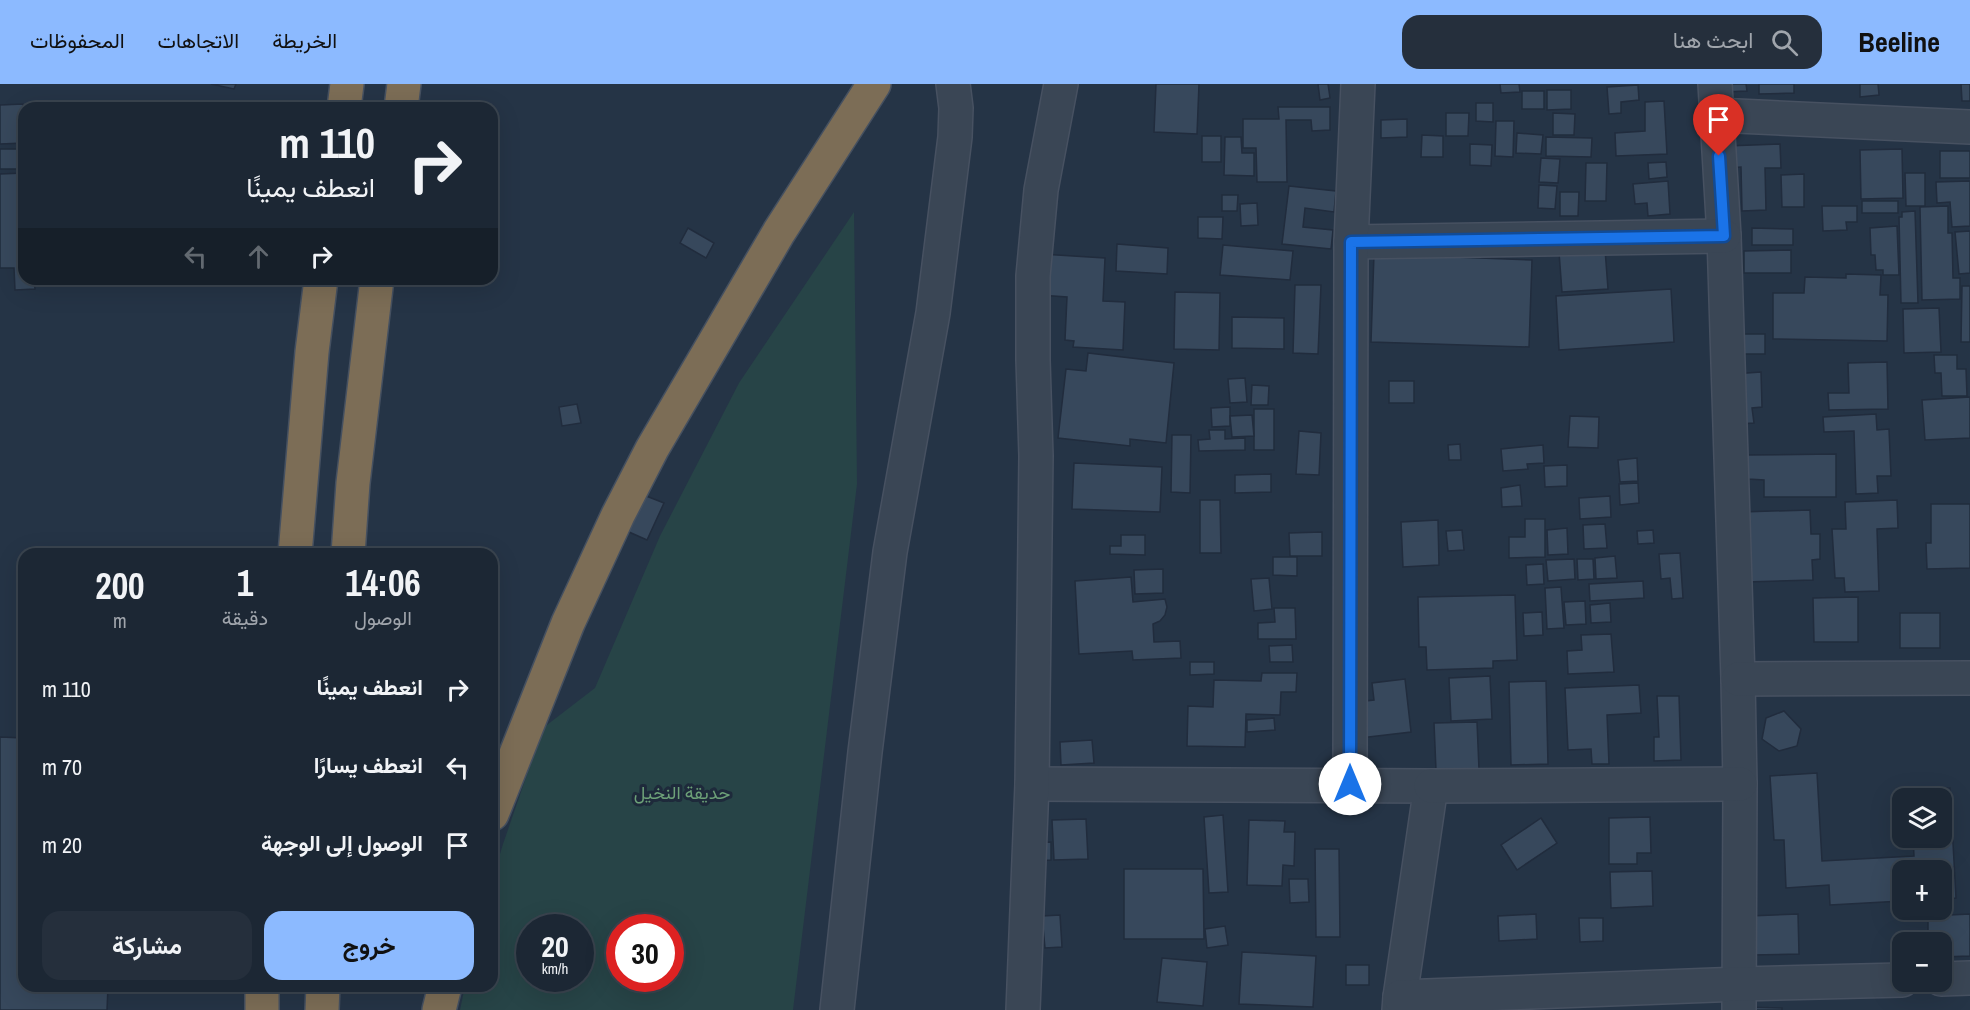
<!DOCTYPE html>
<html lang="ar">
<head>
<meta charset="utf-8">
<style>
  body { margin:0; font-family:"Archivo Narrow",Vazirmatn,sans-serif; background:#252f3c; color:#f1f3f6; direction:rtl; height:100vh; display:flex; flex-direction:column; font-size:22px; white-space:nowrap }
  * { box-sizing:border-box; margin:0 }
  p { font-size:20px; color:#a0a5ac }
  .icon { flex:none; width:33px; height:33px; fill:none; stroke:currentColor; stroke-width:2; stroke-linecap:round; stroke-linejoin:round }
  .map { position:relative; flex:1; overflow:hidden; direction:ltr }
  .drawer { position:absolute; left:18px; top:464px; width:480px; height:444px; display:flex; flex-direction:column; background:#1c2734; border-radius:18px; box-shadow:0 6px 24px #0002,0 0 0 2px #3a444f; direction:rtl }
  .drawer>* { flex:none }
  .top-card { position:absolute; left:18px; top:18px; width:480px; height:183px; border-radius:18px; box-shadow:0 6px 24px #0002,0 0 0 2px #3a444f; direction:rtl; background:#1c2734; color:#f1f3f6; overflow:hidden }
  .controls { position:absolute; left:1892px; top:704px; display:grid; gap:12px }
  .controls a { display:grid; place-items:center; width:60px; height:60px; border-radius:12px; background:#1c2734; box-shadow:0 6px 24px #0002,0 0 0 2px #3a444f; font-size:30px }
  .speed { position:absolute; left:516px; top:830px; display:flex; gap:12px; font-size:30px; font-weight:700; text-align:center }
  .speed>* { display:grid; place-content:center; width:78px; height:78px; border-radius:50%; background:#1c2734; box-shadow:0 6px 24px #0002,0 0 0 2px #3a444f; line-height:1 }
  .speed small { font-size:15px; font-weight:400 }
  .speed .limit { border:9px solid #d22; background:#fff; color:#111 }
  .pin { position:absolute; display:grid; place-items:center; width:51px; height:51px; color:#fff; margin:-62px -26px; border-radius:50% 50% 50% 0; rotate:-45deg; box-shadow:0 0 6px #0007 }
  .pin .icon { rotate:45deg }
  .me { position:absolute; width:66px; margin:-33px; rotate:0deg; stroke-linejoin:round; filter:drop-shadow(0 0 4px #0008) }
  .turn { display:flex; align-items:center; gap:21px; height:126px; padding:0 24px; font-size:27px }
  .turn .icon { width:78px; height:78px; stroke-width:2.5 }
  .turn b { display:block; font-size:42px; line-height:51px }
  .lanes { display:flex; align-items:center; height:57px; padding:0 24px; background:#0003; justify-content:center; gap:30px; direction:ltr }
  .lanes .off { opacity:.35 }
  .eta { display:flex; justify-content:space-evenly; align-items:center; height:102px; text-align:center }
  .eta b { font-size:36px; font-weight:700; line-height:42px }
  .primary-button { display:flex; gap:12px; margin-top:auto; padding:12px 24px }
  .primary-button a { flex:1; height:69px; border-radius:18px; background:#8cbaff; color:#111; font-size:24px; font-weight:700; line-height:69px; text-align:center }
  .primary-button a+a { background:#252f3c; color:#f1f3f6 }
  ul { padding:0; list-style:none }
  li { display:flex; align-items:center; gap:18px; height:78px; padding:0 24px }
  li div { flex:1 }
  li b { display:block; font-size:22px }
  li em { font-style:normal }
  header { display:flex; align-items:center; gap:36px; box-sizing:border-box; height:84px; padding:0 30px; background:#8cbaff; color:#111 }
  header strong { font-size:28px }
  nav { display:flex; gap:33px; margin-inline-start:auto; font-size:21px }
  .search { width:420px; height:54px; background:#252f3c; display:flex; align-items:center; gap:15px; box-sizing:border-box; padding:0 21px; border-radius:18px; color:#a0a5ac; font-size:22px }
  .map>svg:first-child { display:block }
  .green { fill:#274447; fill-rule:evenodd }
  .building { fill:#37485c; stroke:#212c3d; stroke-width:1.5 }
  .lines { fill:none; stroke-linecap:round; stroke-linejoin:round }
  .street-casing { stroke:#475161; stroke-width:36 }
  .highway-casing { stroke:#455060; stroke-width:36 }
  .street { stroke:#3a4655; stroke-width:33 }
  .highway { stroke:#7c6d56; stroke-width:33 }
  .route-casing { stroke:#114b97; stroke-width:15 }
  .route { stroke:#1a73e8; stroke-width:10 }
  .labels { text-anchor:middle; dominant-baseline:central; stroke-width:6; stroke-linejoin:round; paint-order:stroke }
  .park-label { font-size:18px; fill:#6da178; stroke:#1e2a3b }
</style>
</head>
<body>
<header>
<strong>Beeline</strong>
<div class="search"><svg class="icon" aria-label="search" viewBox="0 0 24 24"><circle cx="10" cy="10" r="6"/><path d="M15 15l6 6"/></svg>ابحث هنا</div>
<nav><a>الخريطة</a><a>الاتجاهات</a><a>المحفوظات</a></nav>
</header>
<div class="map">
<svg width="1970" height="926" viewBox="0 0 1970 926">
  <rect width="100%" height="100%" fill="#253446"/>
  <path class="green" d="M854,128L857,400L793,926H460L465,902H492V797L503,760L543,644L595,604L660,452L739,299ZM530,843H580V894H530ZM620,843H670V894H620Z"/>
  <g class="building">
    <polygon points="211,0 236,0 234,5"/>
    <polygon points="1156,0 1199,0 1197,50 1154,48"/>
    <polygon points="1318,0 1328,0 1330,14 1320,16"/>
    <polygon points="1500,0 1519,0 1520,8 1501,9"/>
    <polygon points="1724,0 1746,0 1747,7 1724,8"/>
    <polygon points="1759,0 1794,0 1794,9 1759,10"/>
    <polygon points="1860,0 1878,0 1879,11 1860,13"/>
    <polygon points="1961,0 1970,0 1970,17 1962,17"/>
    <polygon points="1638,1 1639,16 1621,18 1621,29 1609,30 1607,3"/>
    <polygon points="1547,6 1571,6 1571,25 1547,26"/>
    <rect x="1522" y="7" width="22" height="18"/>
    <polygon points="1664,17 1667,70 1616,72 1615,49 1645,47 1645,18"/>
    <polygon points="1476,19 1493,19 1493,38 1476,37"/>
    <polygon points="23,20 24,59 0,60 0,21"/>
    <polygon points="1278,23 1330,23 1330,46 1312,47 1311,36 1286,36 1287,98 1257,98 1256,64 1243,64 1243,35 1279,35"/>
    <polygon points="1446,29 1469,29 1468,52 1446,52"/>
    <polygon points="1553,29 1575,30 1574,51 1553,51"/>
    <polygon points="1407,35 1407,53 1381,54 1381,36"/>
    <polygon points="1496,37 1514,37 1513,73 1495,72"/>
    <polygon points="1517,49 1543,51 1541,70 1516,69"/>
    <polygon points="1422,51 1443,52 1443,73 1421,73"/>
    <rect x="1202" y="52" width="19" height="26"/>
    <polygon points="1225,53 1241,53 1242,69 1254,69 1254,92 1224,91"/>
    <polygon points="1546,53 1592,54 1591,73 1546,72"/>
    <polygon points="1470,60 1492,61 1491,82 1470,81"/>
    <polygon points="1780,60 1781,84 1765,84 1766,126 1742,127 1741,83 1727,84 1726,62"/>
    <rect x="0" y="65" width="24" height="20"/>
    <polygon points="1902,65 1903,114 1861,115 1860,66"/>
    <rect x="1940" y="67" width="30" height="27"/>
    <polygon points="1541,74 1560,75 1558,99 1539,98"/>
    <polygon points="1666,78 1667,93 1649,95 1648,79"/>
    <polygon points="1586,79 1607,79 1606,117 1585,117"/>
    <polygon points="24,89 24,195 34,195 35,205 15,206 14,184 0,184 0,90"/>
    <polygon points="1905,89 1925,89 1925,122 1906,122"/>
    <polygon points="1804,90 1804,123 1782,123 1781,91"/>
    <polygon points="1668,97 1670,130 1648,132 1647,119 1635,120 1633,100"/>
    <polygon points="1970,97 1970,142 1952,143 1950,118 1937,119 1936,98"/>
    <polygon points="1539,101 1557,102 1555,125 1538,124"/>
    <polygon points="1289,102 1336,107 1334,128 1305,124 1303,143 1333,146 1331,165 1282,160"/>
    <polygon points="1560,108 1579,108 1578,132 1560,132"/>
    <polygon points="1222,111 1238,111 1237,127 1222,127"/>
    <rect x="1862" y="117" width="36" height="12"/>
    <polygon points="1257,119 1258,141 1241,142 1240,120"/>
    <polygon points="1822,122 1857,122 1857,138 1846,138 1847,146 1823,147"/>
    <polygon points="1948,122 1948,149 1952,149 1953,194 1960,194 1960,215 1922,216 1920,123"/>
    <polygon points="1915,127 1918,219 1901,219 1899,133 1902,133 1902,128"/>
    <polygon points="1198,133 1223,133 1222,155 1198,154"/>
    <polygon points="1897,142 1899,191 1883,191 1883,186 1876,186 1875,171 1871,171 1870,144"/>
    <polygon points="688,144 714,159 706,174 680,159"/>
    <polygon points="1752,144 1793,145 1793,161 1752,161"/>
    <polygon points="1970,147 1970,189 1959,190 1955,148"/>
    <polygon points="1117,160 1168,164 1167,190 1116,187"/>
    <polygon points="1223,161 1293,167 1290,196 1220,191"/>
    <polygon points="1605,165 1608,205 1562,208 1559,168"/>
    <polygon points="1791,166 1791,189 1744,189 1744,167"/>
    <polygon points="1041,170 1105,174 1103,217 1125,218 1123,266 1073,263 1074,257 1065,256 1067,213 1039,211"/>
    <polygon points="1374,170 1532,176 1529,263 1371,258"/>
    <polygon points="1846,190 1881,191 1880,211 1888,211 1887,257 1773,255 1773,209 1804,209 1805,193 1846,194"/>
    <polygon points="1295,201 1321,201 1318,270 1293,269"/>
    <polygon points="1962,202 1970,202 1970,258 1961,258"/>
    <polygon points="1671,205 1674,258 1559,266 1556,212"/>
    <polygon points="1175,208 1220,209 1219,266 1174,265"/>
    <polygon points="1939,224 1941,268 1904,269 1903,225"/>
    <polygon points="1232,233 1284,234 1284,265 1232,264"/>
    <rect x="1733" y="250" width="32" height="20"/>
    <polygon points="1088,269 1174,279 1166,359 1130,355 1130,362 1058,354 1066,285 1086,287"/>
    <polygon points="1934,271 1957,271 1957,285 1966,285 1967,312 1942,312 1941,289 1935,289"/>
    <polygon points="1887,278 1888,325 1829,326 1828,309 1849,309 1848,279"/>
    <polygon points="1761,288 1762,323 1752,324 1754,339 1737,340 1733,290"/>
    <polygon points="1245,294 1247,318 1230,319 1228,295"/>
    <rect x="1389" y="297" width="25" height="22"/>
    <polygon points="1252,301 1269,302 1268,321 1251,321"/>
    <polygon points="1970,313 1970,354 1925,356 1922,316"/>
    <polygon points="577,320 581,339 562,342 559,323"/>
    <polygon points="1230,323 1230,342 1212,343 1211,324"/>
    <rect x="1254" y="325" width="20" height="41"/>
    <polygon points="1876,330 1877,346 1889,345 1891,392 1877,392 1878,409 1856,410 1854,347 1824,348 1823,333"/>
    <polygon points="1252,331 1254,352 1232,353 1230,332"/>
    <polygon points="1570,332 1599,333 1598,364 1568,363"/>
    <polygon points="1209,346 1225,346 1225,355 1245,354 1245,366 1199,367 1198,356 1210,355"/>
    <polygon points="1299,347 1321,349 1319,391 1296,390"/>
    <polygon points="1172,351 1191,351 1190,409 1171,408"/>
    <polygon points="1460,360 1461,376 1449,376 1448,361"/>
    <polygon points="1543,361 1544,379 1527,380 1528,385 1503,387 1501,365"/>
    <polygon points="1836,370 1836,413 1764,413 1764,396 1748,395 1747,371"/>
    <polygon points="1637,374 1638,397 1620,398 1618,376"/>
    <polygon points="1074,379 1162,383 1160,428 1072,425"/>
    <polygon points="1567,381 1567,402 1545,403 1544,382"/>
    <polygon points="1271,390 1271,408 1235,409 1235,391"/>
    <polygon points="1638,399 1639,419 1620,421 1619,400"/>
    <polygon points="1520,401 1522,422 1502,423 1501,404"/>
    <polygon points="636,408 664,419 647,456 620,444"/>
    <polygon points="1610,412 1611,433 1580,435 1579,414"/>
    <polygon points="1200,416 1220,416 1221,469 1200,469"/>
    <polygon points="1897,416 1898,444 1877,445 1879,507 1845,508 1844,494 1835,494 1832,445 1846,445 1845,418"/>
    <polygon points="1931,420 1970,420 1970,484 1927,485 1926,459 1931,459"/>
    <polygon points="1810,426 1811,450 1820,450 1820,475 1812,476 1813,496 1744,498 1741,428"/>
    <polygon points="1525,435 1545,435 1545,473 1509,474 1509,453 1525,453"/>
    <polygon points="1438,436 1439,481 1403,483 1401,438"/>
    <polygon points="1605,440 1607,464 1584,465 1583,441"/>
    <polygon points="1567,444 1568,470 1548,471 1547,446"/>
    <polygon points="1462,446 1464,466 1448,467 1446,447"/>
    <polygon points="1653,446 1654,459 1638,460 1637,447"/>
    <polygon points="1322,448 1322,472 1290,472 1289,449"/>
    <polygon points="1121,451 1145,451 1145,471 1110,470 1110,462 1121,462"/>
    <polygon points="1680,469 1683,514 1672,515 1670,494 1661,495 1659,470"/>
    <polygon points="1615,472 1617,494 1596,495 1595,474"/>
    <polygon points="1273,473 1297,473 1297,492 1273,491"/>
    <polygon points="1574,475 1575,495 1548,497 1546,476"/>
    <polygon points="1577,475 1593,475 1594,495 1578,496"/>
    <polygon points="1543,480 1544,500 1527,501 1526,481"/>
    <polygon points="1163,485 1163,509 1135,510 1134,486"/>
    <polygon points="1131,493 1133,518 1165,515 1167,523 1165,531 1160,537 1153,540 1154,558 1180,557 1181,574 1133,576 1132,567 1079,570 1075,497"/>
    <polygon points="1269,494 1272,525 1254,527 1251,495"/>
    <polygon points="1643,497 1644,514 1590,517 1589,500"/>
    <polygon points="1561,503 1564,544 1547,545 1545,504"/>
    <polygon points="1515,511 1517,576 1493,577 1493,584 1427,586 1426,563 1419,563 1418,513"/>
    <polygon points="1858,513 1858,558 1814,558 1813,514"/>
    <polygon points="1585,517 1586,540 1566,541 1564,518"/>
    <polygon points="1610,519 1611,538 1591,539 1590,521"/>
    <polygon points="1274,524 1295,524 1296,555 1258,555 1258,539 1275,538"/>
    <polygon points="1542,528 1543,551 1524,552 1523,529"/>
    <rect x="1900" y="529" width="40" height="35"/>
    <polygon points="1611,550 1614,588 1568,590 1567,567 1582,566 1581,551"/>
    <polygon points="1292,561 1293,578 1270,578 1269,562"/>
    <polygon points="1190,578 1214,578 1214,590 1190,591"/>
    <polygon points="1262,589 1297,589 1296,608 1281,608 1280,631 1246,630 1245,663 1187,662 1188,622 1213,623 1214,596 1261,597"/>
    <polygon points="1490,592 1492,635 1451,637 1449,594"/>
    <polygon points="1405,595 1411,648 1360,654 1356,618 1374,616 1372,599"/>
    <polygon points="1546,597 1548,680 1511,681 1509,598"/>
    <polygon points="1639,601 1641,629 1607,631 1609,680 1592,680 1591,665 1568,666 1565,604"/>
    <polygon points="1657,612 1679,612 1681,676 1654,677 1654,653 1659,653"/>
    <polygon points="1784,627 1801,645 1797,662 1779,667 1762,655 1766,634"/>
    <polygon points="1274,634 1275,646 1247,648 1247,636"/>
    <polygon points="1477,638 1479,685 1436,686 1434,639"/>
    <polygon points="0,653 24,654 24,902 108,902 107,926 0,926"/>
    <polygon points="1092,656 1094,679 1061,681 1060,658"/>
    <polygon points="1817,689 1822,777 1914,772 1913,753 1941,753 1941,714 1911,714 1910,706 1950,704 1956,814 1941,815 1941,786 1902,786 1902,817 1830,821 1829,801 1786,804 1784,756 1774,756 1770,692"/>
    <polygon points="1223,731 1228,808 1209,809 1204,733"/>
    <polygon points="1650,733 1651,769 1637,769 1637,780 1609,780 1609,734"/>
    <polygon points="1541,734 1557,759 1517,786 1501,761"/>
    <polygon points="1086,735 1088,775 1054,776 1052,736"/>
    <polygon points="1249,736 1285,737 1284,748 1295,748 1294,782 1283,781 1282,802 1247,801"/>
    <polygon points="1051,758 1051,776 1035,777 1034,759"/>
    <polygon points="1315,765 1339,765 1340,853 1316,853"/>
    <polygon points="1124,785 1203,785 1204,855 1124,855"/>
    <polygon points="1652,787 1653,822 1611,824 1610,788"/>
    <polygon points="1289,795 1308,795 1309,818 1290,819"/>
    <polygon points="1536,830 1537,855 1499,857 1498,832"/>
    <polygon points="1798,830 1799,870 1751,871 1749,832"/>
    <polygon points="1970,830 1970,872 1941,873 1941,858 1928,858 1928,832"/>
    <polygon points="1060,831 1062,863 1045,864 1042,832"/>
    <polygon points="1579,834 1603,834 1603,857 1580,858"/>
    <polygon points="1225,842 1228,861 1207,864 1205,845"/>
    <polygon points="1242,868 1316,872 1313,923 1239,920"/>
    <polygon points="1162,874 1207,878 1203,922 1157,918"/>
    <rect x="1346" y="881" width="23" height="20"/>
    <polygon points="1742,923 1782,924 1782,926 1742,926"/>
  </g>
  <g class="lines">
    <g class="street-casing">
      <g id="street">
        <polyline points="1715,0 1724,152 1738,595 1740,700 1739,926"/>
        <polyline points="1716,31 1970,43"/>
        <polyline points="1351,158 1724,152"/>
        <polyline points="1738,595 1970,594"/>
        <polyline points="1032,700 1431,702 1400,913 1399,926"/>
        <polyline points="1350,701 1351,158 1358,0"/>
        <polyline points="1431,702 1740,700"/>
        <polyline points="1941,895 1970,894"/>
        <polyline points="1400,913 1741,900 1902,896"/>
        <polyline points="837,926 865,668 890,468 933,229 955,53 956,24 953,0"/>
        <polyline points="1023,926 1032,700 1036,372 1033,276 1033,192 1041,106 1061,0"/>
      </g>
    </g>
    <g class="highway-casing">
      <g id="highway">
        <polyline points="344,24 347,0"/>
        <polyline points="401,24 404,0"/>
        <polyline points="295,470 312,268 321,195"/>
        <polyline points="348,470 353,399 377,195"/>
        <polyline points="492,730 568,539 618,431 652,365 779,148 874,0"/>
        <polyline points="262,926 262,902"/>
        <polyline points="322,926 323,902"/>
        <polyline points="439,926 445,902"/>
      </g>
    </g>
    <use href="#street" class="street"/>
    <use href="#highway" class="highway"/>
  </g>
  <g class="lines">
    <g class="route-casing">
      <polyline id="route" points="1350,700 1351,158 1724,152 1719,72"/>
    </g>
    <use href="#route" class="route"/>
  </g>
  <g class="labels">
    <g class="park-label">
      <text x="682" y="708">حديقة النخيل</text>
    </g>
  </g>
</svg>
<div class="controls">
<a><svg class="icon" aria-label="layers" viewBox="0 0 24 24"><path d="M12 4l9 5-9 5-9-5zM3 14l9 5 9-5"/></svg></a>
<a>+</a>
<a>−</a>
</div>
<div class="speed"><div>20<small>km/h</small></div><div class="limit">30</div></div>
<div class="pin" style="left:1719px;top:72px;background:#d93025"><svg class="icon" aria-label="arrive" viewBox="0 0 24 24"><path d="M6 21V4h12l-3 4 3 4H6"/></svg></div>
<svg class="me" style="left:1350px;top:700px" viewBox="-20 -20 40 40"><circle r="19" fill="#fff"/><path d="M0-13L10 11 0 6-10 11z" fill="#1a73e8"/></svg>
<div class="top-card">
<div class="turn"><svg class="icon" aria-label="right" viewBox="0 0 24 24"><path d="M7 20v-9h11M14 6l5 5-5 5"/></svg><div><b>110 m</b>انعطف يمينًا</div></div>
<div class="lanes"><svg class="icon off" aria-label="left" viewBox="0 0 24 24"><path d="M17 20v-9H6M10 6l-5 5 5 5"/></svg><svg class="icon off" aria-label="ahead" viewBox="0 0 24 24"><path d="M12 20V5M6 11l6-6 6 6"/></svg><svg class="icon" aria-label="right" viewBox="0 0 24 24"><path d="M7 20v-9h11M14 6l5 5-5 5"/></svg></div>
</div>
<section class="drawer">
<div class="eta">
<div><b>14:06</b><p>الوصول</p></div>
<div><b>1</b><p>دقيقة</p></div>
<div><b>200</b><p>m</p></div>
</div>
<ul>
<li><svg class="icon" aria-label="right" viewBox="0 0 24 24"><path d="M7 20v-9h11M14 6l5 5-5 5"/></svg><div><b>انعطف يمينًا</b></div><em>110 m</em></li>
<li><svg class="icon" aria-label="left" viewBox="0 0 24 24"><path d="M17 20v-9H6M10 6l-5 5 5 5"/></svg><div><b>انعطف يسارًا</b></div><em>70 m</em></li>
<li><svg class="icon" aria-label="arrive" viewBox="0 0 24 24"><path d="M6 21V4h12l-3 4 3 4H6"/></svg><div><b>الوصول إلى الوجهة</b></div><em>20 m</em></li>
</ul>
<div class="primary-button"><a>خروج</a><a>مشاركة</a></div>
</section>
</div>
</body>
</html>
